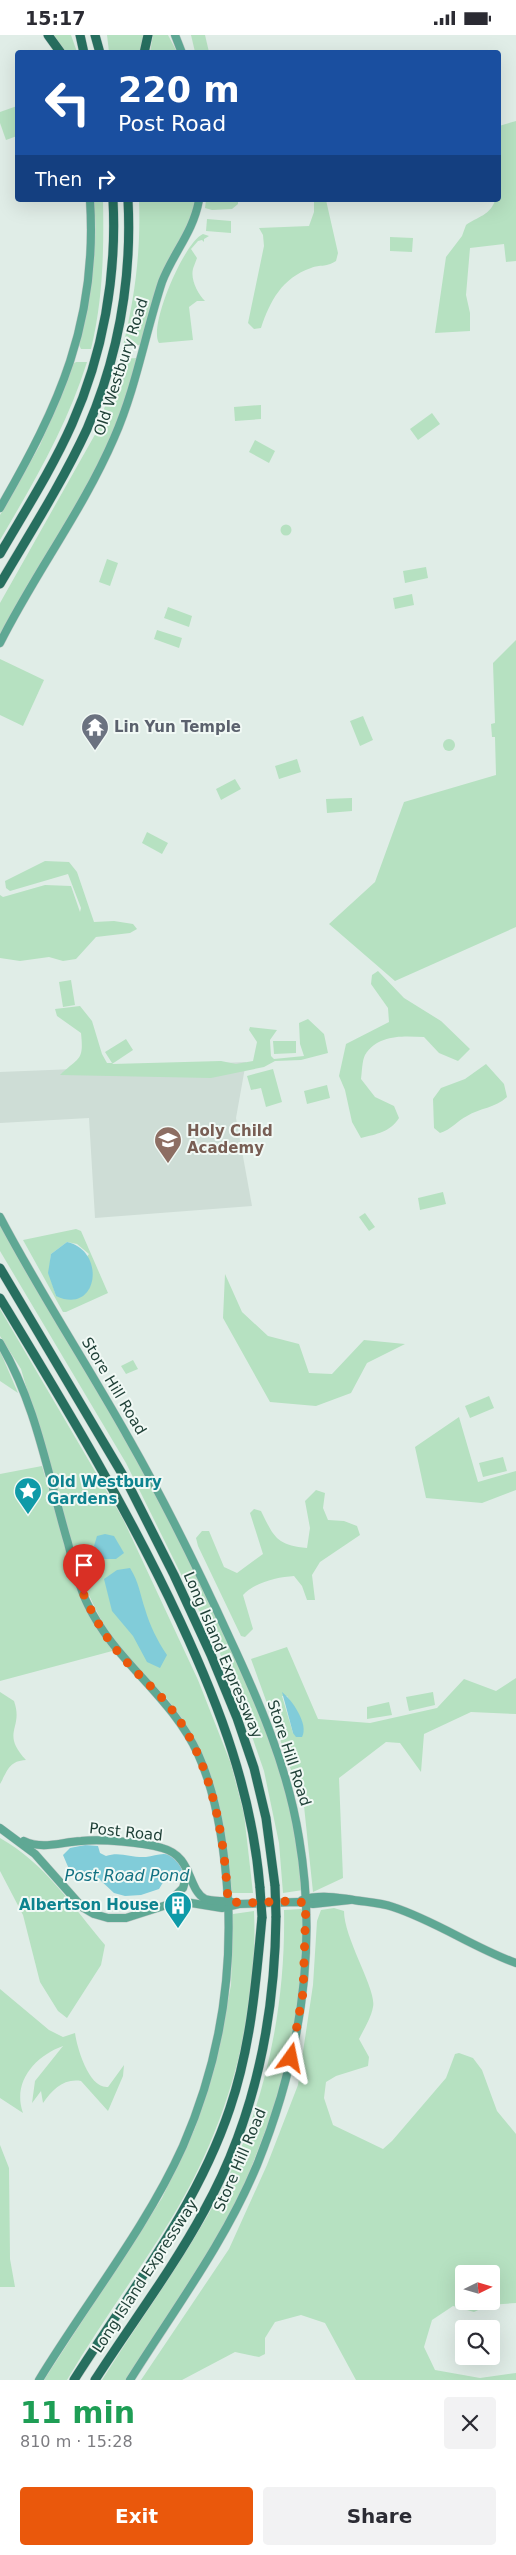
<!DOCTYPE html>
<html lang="en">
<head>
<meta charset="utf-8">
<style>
  body { margin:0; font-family:"DejaVu Sans",sans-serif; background:#f2f2f3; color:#2b2b33; height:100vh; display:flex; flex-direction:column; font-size:19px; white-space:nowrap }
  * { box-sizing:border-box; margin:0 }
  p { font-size:16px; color:#7c7c81 }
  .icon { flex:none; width:28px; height:28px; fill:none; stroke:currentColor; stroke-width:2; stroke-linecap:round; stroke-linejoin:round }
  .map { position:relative; height:2345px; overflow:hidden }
  .details { display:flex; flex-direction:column; background:#fff; flex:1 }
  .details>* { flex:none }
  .guide { position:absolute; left:15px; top:15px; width:486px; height:152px; border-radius:5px; box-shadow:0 5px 20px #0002; background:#1a4fa0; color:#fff; overflow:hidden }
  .needle { width:32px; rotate:85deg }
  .fabs { position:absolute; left:455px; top:2230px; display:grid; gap:10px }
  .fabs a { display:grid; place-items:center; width:45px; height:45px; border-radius:5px; background:#fff; box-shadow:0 5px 20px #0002; font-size:25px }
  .pin { position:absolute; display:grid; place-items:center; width:42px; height:42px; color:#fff; margin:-51px -21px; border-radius:50% 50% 50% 0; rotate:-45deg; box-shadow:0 0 5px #0007 }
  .pin .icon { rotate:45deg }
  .me { position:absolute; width:55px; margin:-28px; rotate:12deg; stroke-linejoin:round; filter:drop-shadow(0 0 4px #0008) }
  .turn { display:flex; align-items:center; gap:18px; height:105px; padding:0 20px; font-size:22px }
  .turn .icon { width:65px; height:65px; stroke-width:2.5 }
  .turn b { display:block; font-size:35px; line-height:42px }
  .then { display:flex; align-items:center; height:48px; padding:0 20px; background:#0003; gap:10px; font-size:19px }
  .round { display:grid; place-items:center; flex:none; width:52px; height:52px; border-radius:5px; background:#f2f2f3 }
  .head { display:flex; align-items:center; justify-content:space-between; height:85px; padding:0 20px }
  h1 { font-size:30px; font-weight:700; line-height:38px; color:#1e9e55 }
  .primary-button { display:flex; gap:10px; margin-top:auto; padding:10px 20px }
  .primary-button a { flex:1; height:58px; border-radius:5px; background:#ea580c; color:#fff; font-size:20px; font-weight:700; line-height:58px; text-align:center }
  .primary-button a+a { background:#f2f2f3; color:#2b2b33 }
  .status { display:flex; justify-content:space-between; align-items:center; height:35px; padding:0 25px; background:#fff; direction:ltr }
  .status svg { height:14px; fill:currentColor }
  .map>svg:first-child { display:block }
  .built { fill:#ceddd6 }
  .green { fill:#b6e1c1; fill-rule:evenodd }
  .water { fill:#81ccd9 }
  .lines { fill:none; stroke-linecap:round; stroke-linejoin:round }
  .major-casing { stroke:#c0c9c7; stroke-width:9 }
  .highway-casing { stroke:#c0c9c7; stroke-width:10 }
  .major { stroke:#5fa894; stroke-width:8 }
  .highway { stroke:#276f5f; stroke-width:9 }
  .highway-bridge-casing { stroke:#c0c9c7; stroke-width:10; stroke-linecap:butt }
  .highway-bridge { stroke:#276f5f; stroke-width:9 }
  .route { stroke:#ea580c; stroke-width:9; stroke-dasharray:0 16.2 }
  .labels { text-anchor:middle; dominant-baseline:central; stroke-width:4; stroke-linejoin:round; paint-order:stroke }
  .street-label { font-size:15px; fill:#1e3f36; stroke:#f1f9f5 }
  .worship-label { font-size:15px; font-weight:bold; fill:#5b616d; stroke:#f1f9f5; text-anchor:start }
  .education-label { font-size:15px; font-weight:bold; fill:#785e54; stroke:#f1f9f5; text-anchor:start }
  .culture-label { font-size:15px; font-weight:bold; fill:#0d838f; stroke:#f1f9f5; text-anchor:start }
  .water-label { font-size:16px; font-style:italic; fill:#127182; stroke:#f1f9f5 }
</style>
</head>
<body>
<div class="status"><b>15:17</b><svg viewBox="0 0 49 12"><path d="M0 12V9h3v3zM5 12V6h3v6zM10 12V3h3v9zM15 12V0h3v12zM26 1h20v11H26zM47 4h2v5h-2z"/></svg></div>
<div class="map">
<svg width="516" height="2345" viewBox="0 0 516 2345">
  <rect width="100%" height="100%" fill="#e0ede7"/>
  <polygon class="built" points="246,1027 236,1083 252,1171 95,1183 89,1083 0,1088 0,1037"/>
  <g class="green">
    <polygon points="53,0 71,0 77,17 64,17"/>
    <polygon points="107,0 146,0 142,17 109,17"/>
    <polygon points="153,0 168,0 177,17 150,17"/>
    <polygon points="191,0 205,0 209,17 195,17"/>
    <polygon points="17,71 17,101 6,105 0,88 0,77"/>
    <path d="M516,86V226L506,227L504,209L470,213L466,260L470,278V296L435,298L446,222L462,201L466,190C477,182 491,180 495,165H499V91Z"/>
    <path d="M94,165H103C104,215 103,265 91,314H81L79,310C89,264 99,213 94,165Z"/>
    <path d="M139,165H196L192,182L171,224L141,310L123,311C135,262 141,215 139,165Z"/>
    <polygon points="206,165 238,165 238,169 232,174 212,175 205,173"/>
    <path d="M314,165H326L338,218L336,226C324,233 321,229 311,233C282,243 270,266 261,293L254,294L248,288L264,211L263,200L259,193L309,191L314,177Z"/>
    <polygon points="207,184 231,186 231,198 206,196"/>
    <path d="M203,199L209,201L204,204V207L202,205L198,206L191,214L197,223C196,226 195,228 194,231C189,242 197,258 205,266H197L189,272L193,305L159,308C148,292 184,207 203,199Z"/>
    <polygon points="390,202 413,203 412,217 390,216"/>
    <polygon points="137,323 120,383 84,458 28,549 0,603 0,568 97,396 120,324"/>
    <path d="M76,327H87C67,391 34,447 0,505V480L40,410L73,329Z"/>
    <polygon points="261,370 261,384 235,386 234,372"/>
    <polygon points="432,378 440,389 418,405 410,394"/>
    <polygon points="255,405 275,416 269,428 249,417"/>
    <circle cx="286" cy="495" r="5.5"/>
    <polygon points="107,524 118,528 110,551 99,547"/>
    <polygon points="426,532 428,543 405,548 403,536"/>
    <polygon points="412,559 414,570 395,574 393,563"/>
    <polygon points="168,572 192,581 189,592 164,583"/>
    <polygon points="157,595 182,603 179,613 154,604"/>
    <polygon points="516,605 516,892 395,946 329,889 375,847 404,767 496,740 495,702 492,702 491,689 495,688 493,628"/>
    <polygon points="0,624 44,645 23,691 0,680"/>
    <polygon points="363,681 373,705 360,711 350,686"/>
    <circle cx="449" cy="710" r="6"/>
    <polygon points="297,724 301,737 279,744 275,731"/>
    <polygon points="235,744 241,754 221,765 216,754"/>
    <polygon points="352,763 352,776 327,778 326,764"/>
    <polygon points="147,797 168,808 162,819 142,808"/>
    <polygon points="45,826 69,827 77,837 94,887 114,886 133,889 137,894 130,898 96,902 76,924 63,926 49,922 20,926 0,923 0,860 3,862 45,850 71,851 80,877 81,873 68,839 10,856 6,853 5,846"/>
    <path d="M378,936L404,963L441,986L470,1014L458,1026L439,1018L424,1002C403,1001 378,999 365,1020C362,1026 362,1037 361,1044L375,1062L394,1071L399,1083C390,1097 377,1099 361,1103L352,1087L345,1055L339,1041L346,1009L389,987L388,973L371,949L372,940Z"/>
    <polygon points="71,945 75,970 63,972 59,947"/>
    <path d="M80,971L92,986L102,1019L107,1028H112L105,1017L126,1004L133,1015L112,1029L221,1026L236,1029L253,1026L257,1007L249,995L250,992L277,995L270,1005L271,1021L274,1024L304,1021L300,1009L299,988L308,984L324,999L328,1018L301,1025L275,1026L264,1032L211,1043L60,1040C79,1021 84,1027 81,998L57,981L55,974Z"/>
    <polygon points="273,1006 296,1006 296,1018 274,1019"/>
    <path d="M486,1029L504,1049L507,1062C495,1073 480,1073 467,1081C457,1086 451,1095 440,1098L434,1093L433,1064L441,1053L465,1044Z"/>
    <polygon points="273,1034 282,1067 266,1072 261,1053 251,1055 247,1041"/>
    <polygon points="327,1050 330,1063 307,1069 304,1056"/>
    <polygon points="443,1157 446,1169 420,1175 418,1163"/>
    <polygon points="365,1178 375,1192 369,1196 359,1182"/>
    <polygon points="0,1187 92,1343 184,1511 263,1685 282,1738 293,1784 303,1855 283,1858 279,1808 264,1736 241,1670 219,1616 126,1428 0,1216"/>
    <path d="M76,1194L81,1196L108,1258L66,1277H63L23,1205ZM67,1207L77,1209L89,1219L56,1261L49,1238L51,1219Z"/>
    <polygon points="225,1239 242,1277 268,1301 299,1309 309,1338 332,1339 364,1305 405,1309 367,1328 351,1358 316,1371 270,1367 223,1283"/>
    <path d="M0,1274L123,1484L198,1645L231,1729L244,1779L253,1858H232C226,1795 215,1727 176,1675C157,1650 132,1630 113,1604C99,1584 90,1562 80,1540L21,1334L0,1301Z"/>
    <polygon points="0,1316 18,1358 0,1346"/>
    <polygon points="133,1325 138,1334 126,1339 121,1331"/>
    <polygon points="489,1361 494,1373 470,1383 465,1371"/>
    <polygon points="459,1382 478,1447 516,1436 516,1455 482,1468 426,1463 415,1412"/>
    <polygon points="503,1422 507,1436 483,1442 479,1428"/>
    <polygon points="42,1431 68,1522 80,1548 116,1615 0,1646 0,1439"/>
    <path d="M316,1455L325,1458L323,1473L328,1485L344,1486L357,1491L360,1500L320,1527L312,1540L315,1565H307L302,1551L294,1541C278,1542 255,1547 243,1560L253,1594L245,1602L241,1601L198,1511L196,1503L202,1496H209L224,1532L237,1538L263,1519L250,1478L254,1474L261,1476C274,1502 276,1510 307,1513L310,1493L305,1466Z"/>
    <path d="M287,1612L318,1684L370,1688L437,1673L464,1644L496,1656L516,1643V1679L471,1677L424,1699L421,1737L400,1708L386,1707L339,1743L343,1843L313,1857L304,1771L251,1624ZM282,1661H287L300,1684L293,1698Z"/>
    <path d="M0,1657L14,1666C24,1694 0,1697 26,1725C9,1726 8,1735 0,1749Z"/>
    <polygon points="433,1657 435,1670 409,1676 406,1662"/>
    <polygon points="389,1667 392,1680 367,1684 367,1672"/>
    <path d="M0,1803C45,1828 73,1872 105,1910L101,1930L67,1983L58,1976L40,1947L23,1880L0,1836Z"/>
    <path d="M334,1873L344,1876C344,1904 377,1955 373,1972C371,1983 364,1994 359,2004L369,2022L368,2031L336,2041L326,2047L324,2063L333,2090L383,2114L392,2106L446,2043L455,2019L459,2018L473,2023L482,2035L497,2076L516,2099V2268L489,2270L474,2277L453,2271L432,2285L424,2312L435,2335L480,2343L516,2338V2345H356L325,2288L301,2280L275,2287L265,2303V2319L259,2322L235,2317L182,2345H141L229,2214L267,2130L298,2050L313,1950L317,1886L321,1875ZM464,2239H491V2266H464Z"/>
    <path d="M301,1874L304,1876L299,1973L278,2063L241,2159L203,2228L126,2345H102C140,2285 181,2228 216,2166C264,2078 286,1975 284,1875Z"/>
    <path d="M254,1876C259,1985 225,2098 168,2189C135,2242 98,2292 67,2345H44L162,2163L195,2093L215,2031L231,1950L233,1879Z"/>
    <path d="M0,1954L49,1995L63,2002L75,1998C77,2013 89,2054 108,2052L124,2030L123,2041L108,2076L81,2046C64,2043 52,2055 43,2068L41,2056L32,2068L35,2046L63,2011C35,2021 12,2047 23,2078L0,2063Z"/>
    <polygon points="0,2110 9,2133 10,2224 15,2252 0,2252"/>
  </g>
  <g class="water">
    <path d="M67,1207C107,1216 98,1281 56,1261L48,1238L51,1219Z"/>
    <polygon points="105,1499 114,1501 124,1518 116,1524 99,1524 94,1511 97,1501"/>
    <path d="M130,1533C139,1547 140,1559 145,1574C150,1591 157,1605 167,1620L160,1633L147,1627L133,1601L112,1576L104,1544L117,1535Z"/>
    <path d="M282,1657C292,1665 309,1689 302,1702H296L293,1698Z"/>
    <path d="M85,1810L98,1811L100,1818L106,1821C120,1816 131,1823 146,1822C154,1821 162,1817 170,1820C176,1822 181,1829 182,1835L175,1841L165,1844L159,1854L141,1860L125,1861L114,1858L98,1843L69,1834L63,1820L70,1813Z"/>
  </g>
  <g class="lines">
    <g class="major-casing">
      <g id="major">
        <polyline points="175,0 182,18"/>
        <path d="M0,473C59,371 98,286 90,165"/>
        <path d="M0,608C35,538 83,475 114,403C136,353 145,299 162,247C173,218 193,198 199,165"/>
        <path d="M0,1182C40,1258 87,1329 129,1404C166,1469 199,1536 230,1604C260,1668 288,1734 299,1803C318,1914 299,2026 257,2130C225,2207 174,2275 130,2345"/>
        <path d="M0,1308C36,1368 48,1441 68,1508C73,1528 78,1549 87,1568C114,1626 171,1660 198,1719C218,1763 225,1817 228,1865C232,1949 217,2033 183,2111C146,2193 86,2268 39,2345"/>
        <polyline points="0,1793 35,1819 82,1872 94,1879 108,1883 126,1883 179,1866 222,1873 239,1869 297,1867 313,1869 350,1865"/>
        <path d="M24,1806C43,1815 61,1807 81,1806C101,1804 142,1807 162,1813C193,1821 187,1854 205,1864C212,1867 224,1865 232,1867"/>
        <path d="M302,1865C318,1860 332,1862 348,1864C363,1867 378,1867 393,1872C436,1886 474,1913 516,1928"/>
        <polyline points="169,1867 183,1853 188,1836"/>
      </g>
    </g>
    <g class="highway-casing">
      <g id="highway">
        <polyline points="48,0 61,18"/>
        <polyline points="80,0 84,18"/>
        <polyline points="95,0 100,18"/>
        <polyline points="144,18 148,0"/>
        <path d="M0,519C25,476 52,434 72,389C103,319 117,241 113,165"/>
        <path d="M0,549C30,498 62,448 87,394C118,322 132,243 128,165"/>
        <polyline points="0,1233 127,1447 174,1540 211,1620 237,1683 254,1733 266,1783 275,1851"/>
        <path d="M0,1263C64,1369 128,1474 180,1586C220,1672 252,1757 260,1853"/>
        <path d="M74,2345C130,2257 197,2172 230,2073C251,2011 256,1947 262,1882"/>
        <path d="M95,2345C131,2289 172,2235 204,2176C254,2086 275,1984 276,1881"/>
      </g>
    </g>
    <use href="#major" class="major"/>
    <use href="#highway" class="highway"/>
    <g class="highway-bridge-casing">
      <g id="highway-bridge">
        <polyline points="275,1851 276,1881"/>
        <polyline points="260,1853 262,1882"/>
      </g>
    </g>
    <use href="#highway-bridge" class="highway-bridge"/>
  </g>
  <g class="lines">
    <path class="route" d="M84,1560C94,1583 107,1605 124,1624C138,1640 155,1654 169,1671C212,1725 224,1799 228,1866C254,1871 280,1863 306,1868L303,1958L291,2023"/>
  </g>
  <defs>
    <g id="temple-pin" transform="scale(1.4375)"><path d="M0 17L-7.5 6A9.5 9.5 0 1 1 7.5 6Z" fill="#6b7280" stroke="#f1f9f5"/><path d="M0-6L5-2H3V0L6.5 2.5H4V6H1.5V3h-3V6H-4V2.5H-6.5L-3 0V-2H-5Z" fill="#fff"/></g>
    <g id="school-pin" transform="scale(1.4375)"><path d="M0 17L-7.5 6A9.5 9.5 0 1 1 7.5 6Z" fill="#8d6e63" stroke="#f1f9f5"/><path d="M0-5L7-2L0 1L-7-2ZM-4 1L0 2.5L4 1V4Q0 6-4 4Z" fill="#fff"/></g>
    <g id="sight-pin" transform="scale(1.4375)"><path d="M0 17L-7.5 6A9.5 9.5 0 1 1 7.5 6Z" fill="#0f9aa8" stroke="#f1f9f5"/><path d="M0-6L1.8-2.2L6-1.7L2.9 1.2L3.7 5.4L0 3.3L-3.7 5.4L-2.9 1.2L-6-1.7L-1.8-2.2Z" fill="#fff"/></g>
    <g id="building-pin" transform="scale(1.4375)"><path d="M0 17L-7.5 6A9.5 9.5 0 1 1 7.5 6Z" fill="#0f9aa8" stroke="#f1f9f5"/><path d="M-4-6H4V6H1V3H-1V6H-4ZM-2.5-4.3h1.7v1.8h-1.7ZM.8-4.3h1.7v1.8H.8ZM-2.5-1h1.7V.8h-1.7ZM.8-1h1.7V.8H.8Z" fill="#fff"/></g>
  </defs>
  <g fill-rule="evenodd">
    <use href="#temple-pin" x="95" y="692"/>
    <use href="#school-pin" x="168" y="1105"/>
    <use href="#sight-pin" x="28" y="1456"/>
    <use href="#building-pin" x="178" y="1870"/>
  </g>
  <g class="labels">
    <g class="street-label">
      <text transform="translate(121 332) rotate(-72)">Old Westbury Road</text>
      <text transform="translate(114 1351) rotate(59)">Store Hill Road</text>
      <text transform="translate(223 1620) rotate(67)">Long Island Expressway</text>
      <text transform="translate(289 1718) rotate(72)">Store Hill Road</text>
      <text transform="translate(126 1797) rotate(6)">Post Road</text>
      <text transform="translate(240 2125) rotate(-67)">Store Hill Road</text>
      <text transform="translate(145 2241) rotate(-57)">Long Island Expressway</text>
    </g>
    <g class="worship-label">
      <text x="114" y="692">Lin Yun Temple</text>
    </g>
    <g class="education-label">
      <text x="187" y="1096">Holy Child<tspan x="187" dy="17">Academy</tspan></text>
    </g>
    <g class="culture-label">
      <text x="47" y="1447">Old Westbury<tspan x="47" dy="17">Gardens</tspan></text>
      <text x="159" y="1870" text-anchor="end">Albertson House</text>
    </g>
    <g class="water-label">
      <text x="127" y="1840">Post Road Pond</text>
    </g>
  </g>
</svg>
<div class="fabs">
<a><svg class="needle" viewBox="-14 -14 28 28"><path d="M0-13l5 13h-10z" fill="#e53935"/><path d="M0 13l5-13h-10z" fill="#7c7c81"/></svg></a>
<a><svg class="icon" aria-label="search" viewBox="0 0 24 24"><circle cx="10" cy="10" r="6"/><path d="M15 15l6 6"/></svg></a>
</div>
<div class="pin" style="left:84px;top:1560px;background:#d93025"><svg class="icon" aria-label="arrive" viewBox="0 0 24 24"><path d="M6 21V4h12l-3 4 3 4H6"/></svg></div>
<svg class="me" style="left:291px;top:2023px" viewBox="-20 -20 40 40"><path d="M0-17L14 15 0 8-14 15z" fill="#ea580c" stroke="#fff" stroke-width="4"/></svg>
<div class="guide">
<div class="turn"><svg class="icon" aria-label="left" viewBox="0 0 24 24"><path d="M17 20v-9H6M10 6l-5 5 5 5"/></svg><div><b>220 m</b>Post Road</div></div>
<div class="then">Then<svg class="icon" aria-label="right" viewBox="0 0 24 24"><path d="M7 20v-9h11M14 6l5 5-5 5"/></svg></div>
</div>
</div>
<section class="details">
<div class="head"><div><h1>11 min</h1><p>810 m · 15:28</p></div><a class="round"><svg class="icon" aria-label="close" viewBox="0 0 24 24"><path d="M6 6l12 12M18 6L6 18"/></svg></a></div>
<div class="primary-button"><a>Exit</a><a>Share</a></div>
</section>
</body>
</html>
